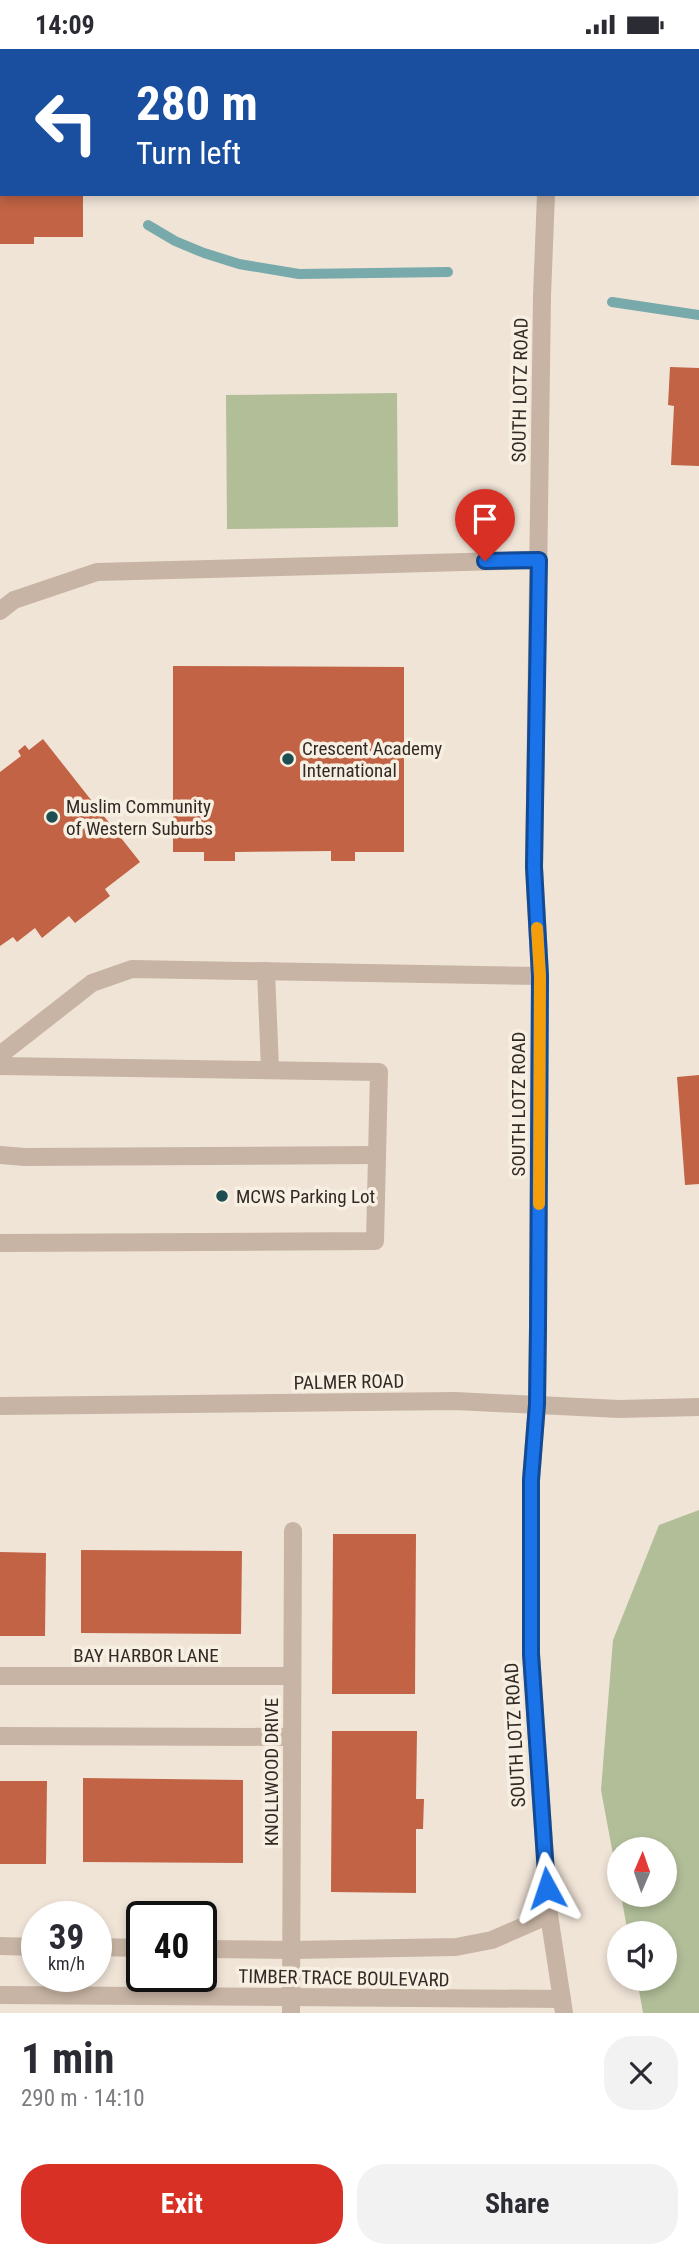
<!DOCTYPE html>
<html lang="en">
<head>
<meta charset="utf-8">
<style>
  body { margin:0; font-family:"Roboto Condensed",sans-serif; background:#f2f2f3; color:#2b2b33; height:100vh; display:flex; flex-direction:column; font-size:26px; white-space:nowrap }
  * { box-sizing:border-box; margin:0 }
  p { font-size:23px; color:#7c7c81 }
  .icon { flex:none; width:38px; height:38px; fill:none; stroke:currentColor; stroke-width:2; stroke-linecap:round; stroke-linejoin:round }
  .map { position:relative; height:1964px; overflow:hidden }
  .sheet { display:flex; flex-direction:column; background:#fff; flex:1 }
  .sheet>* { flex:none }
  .guide { position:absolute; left:0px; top:0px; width:700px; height:147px; box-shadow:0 4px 10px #0003; background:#1a4fa0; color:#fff; overflow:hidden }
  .needle { width:46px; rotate:2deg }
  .tools { position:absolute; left:607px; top:1788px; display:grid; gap:14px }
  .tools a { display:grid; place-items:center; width:70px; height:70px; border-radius:50%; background:#fff; box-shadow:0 4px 10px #0003; font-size:35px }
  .speed { position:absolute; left:21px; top:1852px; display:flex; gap:14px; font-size:35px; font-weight:700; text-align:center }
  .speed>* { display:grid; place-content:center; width:91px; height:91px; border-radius:50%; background:#fff; box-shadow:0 4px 10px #0003; line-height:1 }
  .speed small { font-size:18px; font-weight:400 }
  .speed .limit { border:4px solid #111; border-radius:10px; background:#fff; color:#111 }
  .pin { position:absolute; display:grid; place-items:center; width:60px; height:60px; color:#fff; margin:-72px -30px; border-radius:50% 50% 50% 0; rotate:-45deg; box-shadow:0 0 7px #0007 }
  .pin .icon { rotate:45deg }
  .me { position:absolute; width:77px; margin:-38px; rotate:355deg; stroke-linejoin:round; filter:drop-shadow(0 0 5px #0008) }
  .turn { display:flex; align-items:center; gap:24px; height:147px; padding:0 21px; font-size:32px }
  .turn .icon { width:91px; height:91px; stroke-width:2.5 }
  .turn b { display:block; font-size:49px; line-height:60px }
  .round { display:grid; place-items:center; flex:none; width:74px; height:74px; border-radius:28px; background:#f2f2f3 }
  .head { display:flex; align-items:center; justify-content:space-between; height:119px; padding:0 21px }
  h1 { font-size:42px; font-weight:700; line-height:52px }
  .primary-button { display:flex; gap:14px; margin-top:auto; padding:14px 21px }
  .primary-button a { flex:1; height:80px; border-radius:28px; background:#d93025; color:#fff; font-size:28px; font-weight:700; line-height:80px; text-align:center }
  .primary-button a+a { background:#f2f2f3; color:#2b2b33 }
  .status { display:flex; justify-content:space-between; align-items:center; height:49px; padding:0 35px; background:#fff; direction:ltr }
  .status svg { height:19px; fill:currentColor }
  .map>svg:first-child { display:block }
  .green { fill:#b1be98 }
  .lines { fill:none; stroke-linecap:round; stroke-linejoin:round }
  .stream { stroke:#78a9ab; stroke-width:10 }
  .building { fill:#c16344 }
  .minor { stroke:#c7b4a4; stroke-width:18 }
  .route-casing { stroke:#114b97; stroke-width:18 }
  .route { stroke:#1a73e8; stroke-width:12 }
  .slow { stroke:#f59e0b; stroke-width:12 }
  .poi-dot { fill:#1d4e52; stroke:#f8efe3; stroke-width:2.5 }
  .labels { text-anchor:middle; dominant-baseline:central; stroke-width:7; stroke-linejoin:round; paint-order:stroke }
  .street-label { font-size:19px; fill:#332a26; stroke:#f8efe3 }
  .poi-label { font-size:19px; fill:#332a26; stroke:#f8efe3; text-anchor:start }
</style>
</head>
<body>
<div class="status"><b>14:09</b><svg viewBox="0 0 49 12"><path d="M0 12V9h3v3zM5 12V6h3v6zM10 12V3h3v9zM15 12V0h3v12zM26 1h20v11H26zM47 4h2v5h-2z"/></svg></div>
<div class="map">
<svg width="699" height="1964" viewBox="0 0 699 1964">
  <rect width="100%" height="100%" fill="#f0e4d7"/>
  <g class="green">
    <polygon points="397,344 398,478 227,480 226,346"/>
    <polygon points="699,1461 699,1964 643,1964 637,1930 665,1930 665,1885 628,1885 621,1846 665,1846 665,1801 620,1801 619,1838 601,1741 613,1591 659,1476"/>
  </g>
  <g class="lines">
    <g class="stream">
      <polyline points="148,176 175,192 204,204 239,215 299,225 448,223"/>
      <polyline points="612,253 699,266"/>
    </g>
  </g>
  <g class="building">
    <polygon points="0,145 83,145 83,188 34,188 34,195 0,195"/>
    <polygon points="670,318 699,319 699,417 671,416 674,357 668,356"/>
    <polygon points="173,617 404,618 404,803 355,803 355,812 331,812 331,802 235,803 235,812 204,812 204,803 173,803"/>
    <polygon points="43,690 140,813 105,840 110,847 75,874 69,867 42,889 35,879 17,893 13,888 0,897 0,723 21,707 18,702 25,696 29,701"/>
    <polygon points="699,1026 699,1135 685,1136 677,1028"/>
    <polygon points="333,1485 416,1485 415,1645 332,1645"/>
    <polygon points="81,1501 242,1502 241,1585 81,1584"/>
    <polygon points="0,1503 46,1504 45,1587 0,1587"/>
    <polygon points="332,1682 417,1682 416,1750 424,1750 423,1780 416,1780 416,1844 331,1843"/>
    <polygon points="83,1729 243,1731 243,1814 83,1813"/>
    <polygon points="0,1732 47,1732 46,1815 0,1815"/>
  </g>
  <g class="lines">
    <g class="minor">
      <polyline points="548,2 548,0"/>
      <polyline points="0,27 2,27"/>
      <polyline points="546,145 542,247 534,818 540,927 538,1279 537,1355 531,1431 531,1605 549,1866 564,1964"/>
      <polyline points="0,562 14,551 97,523 539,511"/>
      <polyline points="266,922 270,1020"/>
      <polyline points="0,1006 92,934 132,920 540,927"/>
      <polyline points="0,1017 379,1023 375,1192 0,1194"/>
      <polyline points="0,1106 25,1108 377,1106"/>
      <polyline points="0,1357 455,1352 619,1360 699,1358"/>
      <polyline points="0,1627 292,1627"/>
      <polyline points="0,1687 291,1688"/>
      <polyline points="0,1897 37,1898"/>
      <polyline points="96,1898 142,1899"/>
      <polyline points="201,1900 292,1901 456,1898 492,1891 549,1866"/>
      <polyline points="0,1946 562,1950"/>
      <polyline points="291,1964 293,1482"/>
    </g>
  </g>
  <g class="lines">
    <g class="route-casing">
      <polyline id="route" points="485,512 539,511 534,818 540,927 538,1279 537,1355 531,1431 531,1605 547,1839"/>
    </g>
    <use href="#route" class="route"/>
    <polyline class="slow" points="537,879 540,927 539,1155"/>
  </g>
  <g class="poi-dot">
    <circle cx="288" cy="710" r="7"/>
    <circle cx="52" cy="768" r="7"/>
    <circle cx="222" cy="1147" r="7"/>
  </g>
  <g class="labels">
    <g class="street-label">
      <text transform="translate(520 341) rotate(-89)">SOUTH LOTZ ROAD</text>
      <text transform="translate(518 1055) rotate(-90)">SOUTH LOTZ ROAD</text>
      <text transform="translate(349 1333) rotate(-1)">PALMER ROAD</text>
      <text x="146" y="1606">BAY HARBOR LANE</text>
      <text transform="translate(515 1686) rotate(-93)">SOUTH LOTZ ROAD</text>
      <text transform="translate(271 1723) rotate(-90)">KNOLLWOOD DRIVE</text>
      <text transform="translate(344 1929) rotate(1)">TIMBER TRACE BOULEVARD</text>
    </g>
    <g class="poi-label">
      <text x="302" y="699">Crescent Academy<tspan x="302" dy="22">International</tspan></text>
      <text x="66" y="757">Muslim Community<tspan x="66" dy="22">of Western Suburbs</tspan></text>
      <text x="236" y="1147">MCWS Parking Lot</text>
    </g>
  </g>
</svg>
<div class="tools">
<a><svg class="needle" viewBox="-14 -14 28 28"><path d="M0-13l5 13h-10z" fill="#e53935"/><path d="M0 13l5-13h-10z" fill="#7c7c81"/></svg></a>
<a><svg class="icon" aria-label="sound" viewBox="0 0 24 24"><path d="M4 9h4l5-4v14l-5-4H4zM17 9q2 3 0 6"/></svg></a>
</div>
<div class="speed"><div>39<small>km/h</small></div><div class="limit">40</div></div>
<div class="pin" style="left:485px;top:512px;background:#d93025"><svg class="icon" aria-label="arrive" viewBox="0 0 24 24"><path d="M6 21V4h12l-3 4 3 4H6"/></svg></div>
<svg class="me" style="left:547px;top:1839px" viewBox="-20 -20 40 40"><path d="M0-17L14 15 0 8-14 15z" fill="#1a73e8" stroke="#fff" stroke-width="4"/></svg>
<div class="guide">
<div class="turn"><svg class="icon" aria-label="left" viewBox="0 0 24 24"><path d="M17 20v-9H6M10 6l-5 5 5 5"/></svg><div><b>280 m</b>Turn left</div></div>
</div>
</div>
<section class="sheet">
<div class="head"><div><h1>1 min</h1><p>290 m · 14:10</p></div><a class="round"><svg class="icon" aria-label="close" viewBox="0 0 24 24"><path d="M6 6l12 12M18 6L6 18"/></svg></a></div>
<div class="primary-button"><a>Exit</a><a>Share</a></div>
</section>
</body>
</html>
